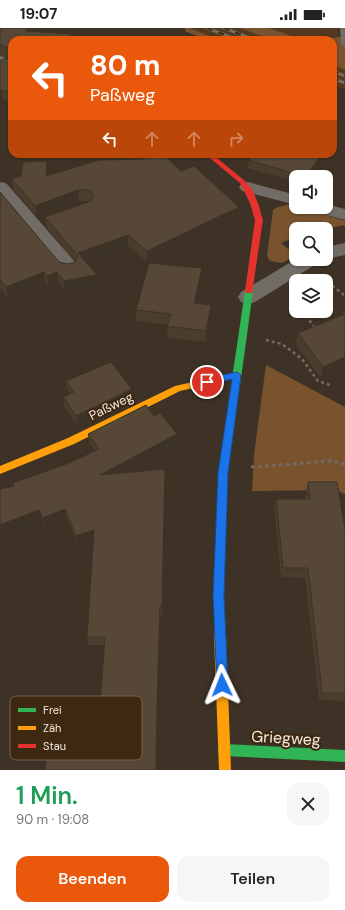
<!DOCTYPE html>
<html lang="de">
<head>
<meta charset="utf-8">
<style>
  body { margin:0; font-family:"DM Sans",sans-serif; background:#f6f6f6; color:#222; height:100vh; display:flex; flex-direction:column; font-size:15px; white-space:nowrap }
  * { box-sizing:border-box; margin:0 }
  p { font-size:13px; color:#767676 }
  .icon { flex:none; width:22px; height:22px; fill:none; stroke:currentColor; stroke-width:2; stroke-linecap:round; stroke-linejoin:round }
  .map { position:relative; height:742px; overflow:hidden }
  .panel { display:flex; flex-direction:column; background:#fff; flex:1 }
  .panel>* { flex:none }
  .hud { position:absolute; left:8px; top:8px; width:329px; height:122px; border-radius:12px; box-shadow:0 1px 3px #0004; background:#ea580c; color:#fff; overflow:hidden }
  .buttons { position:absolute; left:289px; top:142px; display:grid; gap:8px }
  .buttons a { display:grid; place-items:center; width:44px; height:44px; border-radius:8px; background:#fff; box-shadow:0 1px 3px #0004; font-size:20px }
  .pin { position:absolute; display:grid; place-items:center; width:34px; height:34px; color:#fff; margin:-17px; border:2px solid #fff; border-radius:50%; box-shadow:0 1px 4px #0007 }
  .me { position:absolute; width:44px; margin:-22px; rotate:358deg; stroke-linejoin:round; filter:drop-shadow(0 0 3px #0008) }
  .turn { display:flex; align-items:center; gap:14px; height:84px; padding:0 16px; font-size:18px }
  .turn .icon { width:52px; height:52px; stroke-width:2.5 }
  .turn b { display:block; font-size:28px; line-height:34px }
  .lanes { display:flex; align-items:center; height:38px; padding:0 16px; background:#0003; justify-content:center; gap:20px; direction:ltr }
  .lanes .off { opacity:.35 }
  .round { display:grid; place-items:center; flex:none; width:42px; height:42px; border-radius:12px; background:#f6f6f6 }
  .headline { display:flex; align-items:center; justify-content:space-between; height:68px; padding:0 16px }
  h1 { font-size:24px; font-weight:600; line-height:30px; color:#1e9e55 }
  .cta { display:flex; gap:8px; margin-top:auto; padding:8px 16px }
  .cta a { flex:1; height:46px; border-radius:12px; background:#ea580c; color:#fff; font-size:16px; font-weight:600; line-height:46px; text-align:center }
  .cta a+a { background:#f6f6f6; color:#222 }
  .status { display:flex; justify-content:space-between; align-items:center; height:28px; padding:0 20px; background:#fff; direction:ltr }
  .status svg { height:11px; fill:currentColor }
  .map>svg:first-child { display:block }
  .built { fill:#52381e }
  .green { fill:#78532e }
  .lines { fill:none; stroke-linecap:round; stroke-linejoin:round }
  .path-far1 { stroke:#736c66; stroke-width:2.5; stroke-dasharray:3 3; stroke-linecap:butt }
  .path { stroke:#736c66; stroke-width:3; stroke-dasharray:3.5 3.5; stroke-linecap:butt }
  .lane { fill:#726c66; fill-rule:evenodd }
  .street { fill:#726c66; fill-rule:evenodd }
  .fast { fill:#30b455; fill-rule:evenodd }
  .slow { fill:#ff9f0a; fill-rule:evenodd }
  .jam { fill:#e5322d; fill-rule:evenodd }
  .rail-casing { stroke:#756e67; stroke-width:3 }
  .rail { stroke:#3d2812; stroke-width:2; stroke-dasharray:6; stroke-linecap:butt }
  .wall { fill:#4a3d2e }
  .shaded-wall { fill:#3c3226 }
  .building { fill:#564736; stroke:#3c3226 }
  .route { fill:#1a73e8; stroke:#114b97 }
  .labels { text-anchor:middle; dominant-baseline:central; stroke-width:4; stroke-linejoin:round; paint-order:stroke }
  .street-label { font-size:13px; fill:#f7e9dc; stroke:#3d2812 }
  .near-street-label { font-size:16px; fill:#f7e9dc; stroke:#3d2812 }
  .key { fill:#3d2812; stroke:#75624f; stroke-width:1 }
  .key-label { font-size:11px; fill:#f7e9dc }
</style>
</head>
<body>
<div class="status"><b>19:07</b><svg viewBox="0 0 49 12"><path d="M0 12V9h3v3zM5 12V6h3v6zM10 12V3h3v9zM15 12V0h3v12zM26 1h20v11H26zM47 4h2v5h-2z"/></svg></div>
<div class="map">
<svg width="345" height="742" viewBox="0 0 345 742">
  <rect width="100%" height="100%" fill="#3e3226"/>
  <g class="built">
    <polygon points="189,0 240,0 272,12 221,12"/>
    <polygon points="269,0 338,0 338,9 303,12"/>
    <polygon points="333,37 345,42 345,62 333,57"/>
  </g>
  <g class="green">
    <polygon points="182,0 189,0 221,12 207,12 185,3 186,1"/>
    <polygon points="240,0 269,0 303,12 272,12"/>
    <polygon points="345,8 345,42 333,37 333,12 318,12"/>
    <polygon points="291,176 345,193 345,198 344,197 324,201 296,201 296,209 281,215 296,227 282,235 270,233 267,228 273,182 278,179"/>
    <polygon points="266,337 345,379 345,466 336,462 252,463 254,427"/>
  </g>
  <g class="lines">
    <g class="path-far1">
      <polyline points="323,250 345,268"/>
      <polyline points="290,269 296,276"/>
      <polyline points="302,283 316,301"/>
      <polyline points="266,312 282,316 302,331 318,353 330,357"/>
    </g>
    <polyline class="path" points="251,439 332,433 345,436"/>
    <polygon class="lane" points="340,0 345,0 345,19 341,16"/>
    <g class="street">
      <polygon points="0,28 12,31 12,39 0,36"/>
      <polygon points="0,154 6,155 76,235 78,239 76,243 69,245 62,243 0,170"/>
      <polygon points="248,154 296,167 296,177 242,163 239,159 242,155"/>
      <polygon points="326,176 345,181 345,192 312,183 309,179 326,179"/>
      <polygon points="345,215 345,227 326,231 326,219"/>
      <polygon points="296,231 320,231 318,235 255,274 248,276 241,274 238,269 241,264"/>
    </g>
    <g class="fast">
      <polygon points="249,260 253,263 228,445 224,568 226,607 224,611 220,612 216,611 214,607 214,568 218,445 245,263"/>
      <polygon points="224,716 345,722 345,734 224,728 220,726 218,722 220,718"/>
    </g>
    <g class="slow">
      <polygon points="237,344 240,345 241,347 240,349 180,363 74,416 0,446 0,438 68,410 175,358"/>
      <polygon points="220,602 224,603 226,607 231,742 219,742 214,607 216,603"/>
    </g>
    <polygon class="jam" points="205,126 212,126 245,153 253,163 258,175 263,192 252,265 246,265 245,263 255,192 250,175 240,155"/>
    <g class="rail-casing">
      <g id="rail">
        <polyline points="207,0 238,12"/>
        <polyline points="224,0 255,12"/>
        <polyline points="333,43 345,48"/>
        <polyline points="333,50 345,55"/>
      </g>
    </g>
    <use href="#rail" class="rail"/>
  </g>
  <g class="wall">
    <polygon points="0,0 36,0 37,4 12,12 12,75 3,72 0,78 0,33 10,31 12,30 0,27"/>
    <polygon points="119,126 163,126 181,143 239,179 238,189 147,234 128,218 86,233 98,257 65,263 58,254 49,258 45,255 8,270 0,260 0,164 59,234 68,236 75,234 47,200 45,189 91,173 79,173 36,188 13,161 12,151 21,148 47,133 48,147 129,131"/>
    <polygon points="249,132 310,149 296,149 296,154 248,140"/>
    <polygon points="201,252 196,275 211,288 206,314 167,310 168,297 136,293 136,282"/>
    <polygon points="345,281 345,339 321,350 296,317 298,305 342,287 343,282"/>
    <polygon points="66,353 132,361 133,371 78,398 64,379 63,369 70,366 68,363"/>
    <polygon points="88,406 177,416 123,445 165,441 163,587 160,587 157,687 157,742 45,742 97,720 104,617 88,617 87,609 93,512 78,517 67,491 45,499 42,492 0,507 0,461 14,459 13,455 69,435 95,423 89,415"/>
    <polygon points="308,454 345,502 345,673 319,672 305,550 281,549 274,480 276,471 306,471 306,464"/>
  </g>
  <g class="shaded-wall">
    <polygon points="29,0 36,0 37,4 25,3"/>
    <polygon points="1,62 3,72 0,78 0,65"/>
    <polygon points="322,126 327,126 310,149 305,149"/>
    <polygon points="47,133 48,143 47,158 46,148"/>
    <polygon points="78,162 79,173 36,188 35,178"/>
    <polygon points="239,179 238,189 147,234 147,223"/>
    <polygon points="128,207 128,218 79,236 78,225"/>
    <polygon points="202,240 201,252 194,286 194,275"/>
    <polygon points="44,244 45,255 8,270 6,259"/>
    <polygon points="57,244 58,254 49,258 47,248"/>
    <polygon points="97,247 98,257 65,263 64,253"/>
    <polygon points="211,277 211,288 206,314 206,303"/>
    <polygon points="345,329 345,339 321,350 323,339"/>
    <polygon points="132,361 133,371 78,398 76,388"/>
    <polygon points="177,406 177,416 101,456 100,447"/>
    <polygon points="165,441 166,451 163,587 162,578"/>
    <polygon points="65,481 67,491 45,499 43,490"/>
    <polygon points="39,482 42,492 0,507 0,497"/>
    <polygon points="94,502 95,511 78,517 76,508"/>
    <polygon points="160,578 157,742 156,742 157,679"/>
  </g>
  <g class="building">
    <polygon points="0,0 29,0 25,3 72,6 70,10 110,12 12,12 12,28 12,21 0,17"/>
    <polygon points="131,11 152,12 131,12"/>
    <polygon points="12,29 12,39 10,44 12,45 12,65 1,62 0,65 0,33 5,30 10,31"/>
    <polygon points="137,126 163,126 181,143 194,138 239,179 147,223 128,207 78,225 97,247 64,253 57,244 47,248 44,244 6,259 0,252 0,164 59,234 68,236 75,234 78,228 45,189 91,173 94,167 90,162 78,162 35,178 12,151 21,148 23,134 47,133 46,148 99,132 145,131"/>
    <polygon points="254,126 322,126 305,149 249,132"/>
    <polygon points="149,235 202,240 194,275 211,277 206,303 167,298 171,286 136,282"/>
    <polygon points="345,286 345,329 323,339 298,305"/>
    <polygon points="111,334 132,361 76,388 63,369 74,364 66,353"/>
    <polygon points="146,377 154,388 160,385 177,406 100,447 165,441 162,578 160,578 157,679 156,742 45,742 47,720 97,720 105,609 87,609 94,502 76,508 65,481 43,490 39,482 0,497 0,461 14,458 13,455 69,435 99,421 88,406"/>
    <polygon points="308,454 337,454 345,502 345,665 322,665 308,540 283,540 276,471 310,471"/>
  </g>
  <polygon class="route" points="237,344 241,347 228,445 224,568 228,657 227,661 222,663 218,661 217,657 213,568 218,445 232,351 207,357 203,354 207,350"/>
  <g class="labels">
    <g class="street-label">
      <text transform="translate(111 378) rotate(-26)">Paßweg</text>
    </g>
    <g class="near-street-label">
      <text transform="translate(286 710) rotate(3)">Griegweg</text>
    </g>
  </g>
  <rect x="10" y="668" width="132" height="64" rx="6" class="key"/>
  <rect x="18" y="680" width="18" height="4" fill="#30b455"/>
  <rect x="18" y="698" width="18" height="4" fill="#ff9f0a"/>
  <rect x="18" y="716" width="18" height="4" fill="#e5322d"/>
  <g class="key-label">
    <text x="43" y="686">Frei</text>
    <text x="43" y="704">Zäh</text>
    <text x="43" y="722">Stau</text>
  </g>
</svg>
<div class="buttons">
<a><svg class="icon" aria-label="sound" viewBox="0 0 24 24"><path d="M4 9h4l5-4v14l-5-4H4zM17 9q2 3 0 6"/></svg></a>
<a><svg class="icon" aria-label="search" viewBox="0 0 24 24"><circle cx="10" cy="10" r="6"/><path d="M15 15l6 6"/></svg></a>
<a><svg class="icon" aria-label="layers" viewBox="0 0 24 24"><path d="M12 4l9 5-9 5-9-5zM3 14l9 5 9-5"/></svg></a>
</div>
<div class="pin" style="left:207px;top:354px;background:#d93025"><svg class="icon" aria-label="arrive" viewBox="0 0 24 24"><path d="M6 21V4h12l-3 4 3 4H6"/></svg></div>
<svg class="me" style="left:222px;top:657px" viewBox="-20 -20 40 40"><path d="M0-17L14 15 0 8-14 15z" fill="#1a73e8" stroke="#fff" stroke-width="4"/></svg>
<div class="hud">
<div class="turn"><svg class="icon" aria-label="left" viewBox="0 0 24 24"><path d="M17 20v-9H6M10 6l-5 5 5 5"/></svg><div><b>80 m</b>Paßweg</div></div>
<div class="lanes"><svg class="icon" aria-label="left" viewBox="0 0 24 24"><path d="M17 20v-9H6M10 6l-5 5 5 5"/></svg><svg class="icon off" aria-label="ahead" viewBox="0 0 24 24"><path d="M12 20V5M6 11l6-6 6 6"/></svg><svg class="icon off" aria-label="ahead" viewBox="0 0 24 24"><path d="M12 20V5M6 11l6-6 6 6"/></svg><svg class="icon off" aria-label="right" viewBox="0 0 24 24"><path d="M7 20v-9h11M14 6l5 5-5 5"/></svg></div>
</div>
</div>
<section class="panel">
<div class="headline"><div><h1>1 Min.</h1><p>90 m · 19:08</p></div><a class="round"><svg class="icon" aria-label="close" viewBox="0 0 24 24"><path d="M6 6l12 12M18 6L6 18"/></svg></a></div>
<div class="cta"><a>Beenden</a><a>Teilen</a></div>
</section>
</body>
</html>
